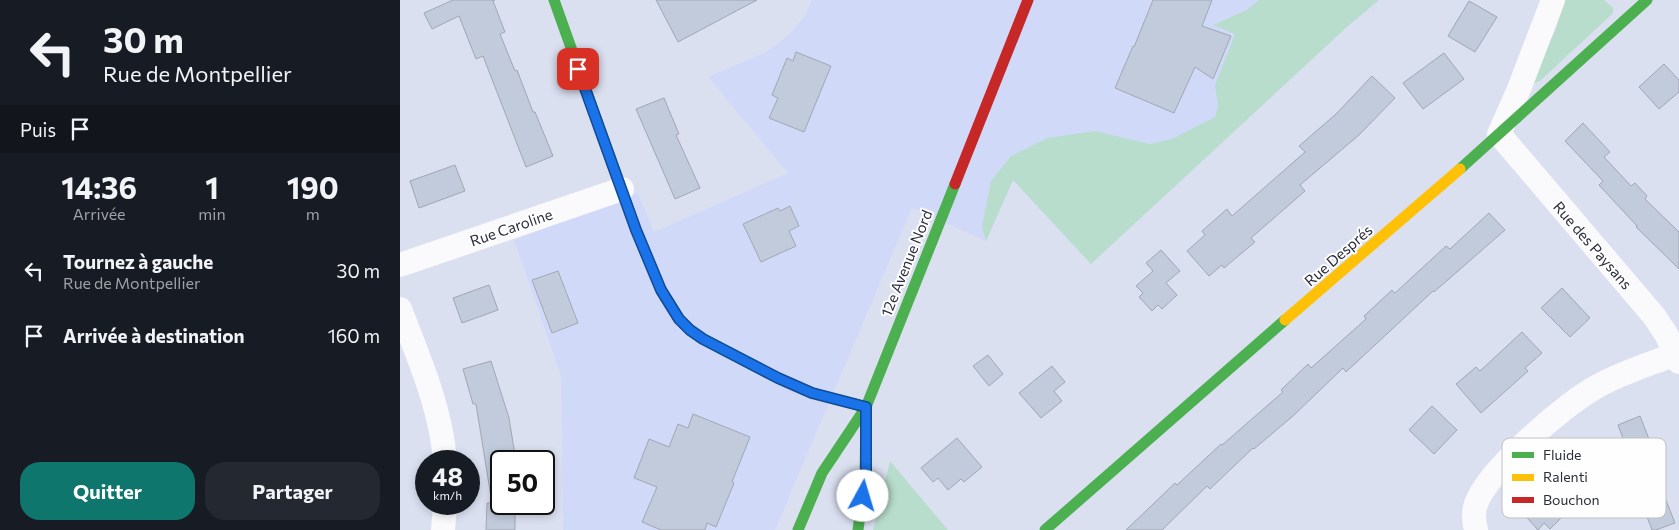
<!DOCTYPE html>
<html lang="fr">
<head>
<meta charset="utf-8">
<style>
  body { margin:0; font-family:Commissioner,sans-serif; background:#242831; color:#f1f3f6; height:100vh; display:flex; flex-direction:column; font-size:19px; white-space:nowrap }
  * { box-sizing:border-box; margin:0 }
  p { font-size:16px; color:#9ea1a6 }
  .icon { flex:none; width:28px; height:28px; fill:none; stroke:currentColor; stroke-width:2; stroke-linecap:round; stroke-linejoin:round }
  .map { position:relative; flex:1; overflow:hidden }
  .details { display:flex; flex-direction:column; background:#171b24; width:400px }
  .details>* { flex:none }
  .hud { background:#171b24; color:#f1f3f6; overflow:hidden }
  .speed { position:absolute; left:15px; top:450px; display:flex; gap:10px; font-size:25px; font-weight:700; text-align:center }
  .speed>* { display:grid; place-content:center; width:65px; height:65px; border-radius:50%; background:#171b24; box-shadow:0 2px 8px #0003; line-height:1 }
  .speed small { font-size:12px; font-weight:400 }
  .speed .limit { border:2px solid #111; border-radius:8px; background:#fff; color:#111 }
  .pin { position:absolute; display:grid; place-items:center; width:42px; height:42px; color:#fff; margin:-21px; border-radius:10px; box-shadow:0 2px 8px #0006 }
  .me { position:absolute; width:55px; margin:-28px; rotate:6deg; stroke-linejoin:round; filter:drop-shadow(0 0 4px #0008) }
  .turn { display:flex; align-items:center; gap:18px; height:105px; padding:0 20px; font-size:22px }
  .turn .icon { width:65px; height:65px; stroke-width:2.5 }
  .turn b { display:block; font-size:35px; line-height:42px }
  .then { display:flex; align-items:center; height:48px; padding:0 20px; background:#0003; gap:10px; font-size:19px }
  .eta { display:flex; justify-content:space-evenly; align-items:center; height:85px; text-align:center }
  .eta b { font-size:30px; font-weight:700; line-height:35px }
  .cta { display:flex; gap:10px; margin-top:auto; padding:10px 20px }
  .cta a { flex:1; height:58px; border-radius:20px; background:#0f766e; color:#fff; font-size:20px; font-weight:700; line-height:58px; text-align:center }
  .cta a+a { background:#242831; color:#f1f3f6 }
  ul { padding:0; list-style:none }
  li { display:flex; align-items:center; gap:15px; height:65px; padding:0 20px }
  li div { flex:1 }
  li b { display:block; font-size:19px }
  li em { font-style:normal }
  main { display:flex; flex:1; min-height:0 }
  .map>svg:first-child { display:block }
  .built { fill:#d1d9f9 }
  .green { fill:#b8ddcd }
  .building { fill:#c1cbdc; stroke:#a0a7b3 }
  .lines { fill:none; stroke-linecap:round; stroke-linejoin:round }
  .street { stroke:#fafafd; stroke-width:24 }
  .fast { stroke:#4caf50; stroke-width:11 }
  .slow { stroke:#ffc107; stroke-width:11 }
  .jam { stroke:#c62828; stroke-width:11 }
  .route-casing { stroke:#114b97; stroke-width:12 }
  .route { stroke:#1a73e8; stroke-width:9 }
  .labels { text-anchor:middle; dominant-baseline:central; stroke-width:4; stroke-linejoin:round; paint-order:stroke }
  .street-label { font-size:15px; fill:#2a2d3b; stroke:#fefefe }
  .key { fill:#fefefe; stroke:#bebfc4; stroke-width:1 }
  .key-label { font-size:14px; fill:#2a2d3b }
</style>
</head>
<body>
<main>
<section class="details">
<div class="hud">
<div class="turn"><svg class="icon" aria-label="left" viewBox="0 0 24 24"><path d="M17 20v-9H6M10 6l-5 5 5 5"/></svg><div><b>30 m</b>Rue de Montpellier</div></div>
<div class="then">Puis<svg class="icon" aria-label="arrive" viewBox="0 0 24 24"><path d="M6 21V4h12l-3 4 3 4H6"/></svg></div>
</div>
<div class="eta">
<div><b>14:36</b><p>Arrivée</p></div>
<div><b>1</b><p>min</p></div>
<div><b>190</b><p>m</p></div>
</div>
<ul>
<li><svg class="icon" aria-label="left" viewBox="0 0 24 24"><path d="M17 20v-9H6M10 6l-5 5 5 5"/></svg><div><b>Tournez à gauche</b><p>Rue de Montpellier</p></div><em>30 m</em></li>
<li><svg class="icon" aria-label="arrive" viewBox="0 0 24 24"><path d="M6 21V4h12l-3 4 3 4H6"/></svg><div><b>Arrivée à destination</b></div><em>160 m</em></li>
</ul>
<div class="cta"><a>Quitter</a><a>Partager</a></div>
</section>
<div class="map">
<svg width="1279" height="530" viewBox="0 0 1279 530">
  <rect width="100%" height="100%" fill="#dbe0f1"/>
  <polygon class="built" points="412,0 923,0 691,264 613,180 586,241 512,208 375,530 163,530 161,376 114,240 238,193 254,232 388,173 308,77 366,52 389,35 406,14"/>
  <g class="green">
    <polygon points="859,0 978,0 978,1 947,27 691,264 613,180 586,241 582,227 591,181 611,156 647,138 695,131 750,144 772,139 815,117 818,106 815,85 835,34 813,25 847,10"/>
    <polygon points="1165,0 1204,0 1213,8 1213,13 1140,81 1134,83 1133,79 1155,31"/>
    <polygon points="490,461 548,530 473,530"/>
  </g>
  <g class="building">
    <polygon points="53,0 95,0 93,1 105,32 100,34 115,71 117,70 133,112 135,112 153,156 126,167 83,56 76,59 59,16 32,29 24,13"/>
    <polygon points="256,0 357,0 278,42"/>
    <polygon points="753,0 812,0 802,26 831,36 813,79 795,67 774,113 715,88 733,46 734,47"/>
    <polygon points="1069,1 1097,17 1075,52 1048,36"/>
    <polygon points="396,52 431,66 404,132 369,118 378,98 372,95 387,58 393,61"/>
    <polygon points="1044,53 1064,79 1023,109 1003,83"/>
    <polygon points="1264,64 1279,80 1279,92 1259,109 1239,87"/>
    <polygon points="972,76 995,98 959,135 900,185 905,191 851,238 855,242 824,268 822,265 809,276 787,251 805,235 802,231 827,209 832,216 905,152 899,146 936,114"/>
    <polygon points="264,98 279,134 276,135 300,188 275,199 236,109"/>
    <polygon points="1183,123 1210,152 1204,157 1231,186 1235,183 1247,196 1245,199 1279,232 1279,269 1236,227 1237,226 1199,185 1203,181 1165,141"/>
    <polygon points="55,165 65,191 19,208 10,181"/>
    <polygon points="390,206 399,226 389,231 396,246 361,262 343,224 378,208 380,211"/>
    <polygon points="1089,213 1105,230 1034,292 1033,291 946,372 943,368 893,416 854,449 853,448 810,489 807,486 762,530 726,530 775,483 777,485 821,444 822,445 883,392 881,390 908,364 911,368 966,319 964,316 992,290 995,293 1046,246 1050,249"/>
    <polygon points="761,250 780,271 766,283 777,295 762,309 758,305 752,311 739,297 743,293 736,286 753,271 746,263"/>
    <polygon points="158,271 178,323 152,333 132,280"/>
    <polygon points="89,285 98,310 62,323 53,298"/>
    <polygon points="1162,288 1190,318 1170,337 1141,308"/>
    <polygon points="1122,332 1142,353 1125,368 1128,371 1081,413 1056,384 1076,367 1080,371"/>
    <polygon points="588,355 603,374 589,386 573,366"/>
    <polygon points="91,361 109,418 116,461 101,461 101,503 93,503 115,504 115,530 86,530 87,503 92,503 76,404 73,404 63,369"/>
    <polygon points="652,366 665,382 654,391 662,401 641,418 619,393"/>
    <polygon points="1032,406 1057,430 1034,454 1009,430"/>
    <polygon points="293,414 350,437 332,482 334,483 316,527 307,523 305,530 261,530 242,522 257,487 234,478 249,439 269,447 278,424 288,428"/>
    <polygon points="1240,416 1256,457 1250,460 1275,523 1256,530 1252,530 1235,485 1240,483 1218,425"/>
    <polygon points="557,438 582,467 564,482 561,479 548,490 538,478 533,482 521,468"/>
    <polygon points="1147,482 1167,502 1158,511 1163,516 1150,529 1144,523 1138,530 1119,509"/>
  </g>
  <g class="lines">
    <g class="street">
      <polyline points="1153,0 1119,89 1099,134 1254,316 1266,334 1279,362"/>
      <polyline points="0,265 222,189"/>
      <path d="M0,309C19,359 41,408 45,461"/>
      <polyline points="43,530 45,504"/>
      <path d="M1076,530C1074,522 1073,512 1076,504C1087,471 1167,402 1198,386C1223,372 1250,364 1276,354"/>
    </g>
    <g class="fast">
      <polyline points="154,0 236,230 261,290 279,319 290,330 303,339 378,378 412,393 466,407"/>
      <polyline points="1060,169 1247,0"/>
      <polyline points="398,530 422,473 466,407 555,184"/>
      <polyline points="458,530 465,478 466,407"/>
      <polyline points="645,530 885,320"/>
    </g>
    <polyline class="slow" points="885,320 1060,169"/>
    <polyline class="jam" points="555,184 628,0"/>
  </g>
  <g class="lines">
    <g class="route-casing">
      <polyline id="route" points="178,69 236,230 261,290 279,319 290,330 303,339 378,378 412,393 466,407 466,478 463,496"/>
    </g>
    <use href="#route" class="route"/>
  </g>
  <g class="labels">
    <g class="street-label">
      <text transform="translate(111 227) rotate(-19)">Rue Caroline</text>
      <text transform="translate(1193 245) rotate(49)">Rue des Paysans</text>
      <text transform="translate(938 255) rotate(-41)">Rue Després</text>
      <text transform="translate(506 263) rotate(-68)">12e Avenue Nord</text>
    </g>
  </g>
  <rect x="1102" y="438" width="164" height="80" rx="8" class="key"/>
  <rect x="1112" y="452" width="22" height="6" fill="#4caf50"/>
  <rect x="1112" y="474" width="22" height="7" fill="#ffc107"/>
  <rect x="1112" y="497" width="22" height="6" fill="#c62828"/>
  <g class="key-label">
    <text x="1143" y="460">Fluide</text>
    <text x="1143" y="482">Ralenti</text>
    <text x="1143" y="505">Bouchon</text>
  </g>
</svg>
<div class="speed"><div>48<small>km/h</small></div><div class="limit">50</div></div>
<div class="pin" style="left:178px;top:69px;background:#d93025"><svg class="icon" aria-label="arrive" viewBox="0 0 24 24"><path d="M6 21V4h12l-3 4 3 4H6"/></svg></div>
<svg class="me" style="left:463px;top:496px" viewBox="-20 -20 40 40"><circle r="19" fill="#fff"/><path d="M0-13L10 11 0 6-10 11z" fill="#1a73e8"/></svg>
</div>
</main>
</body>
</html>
